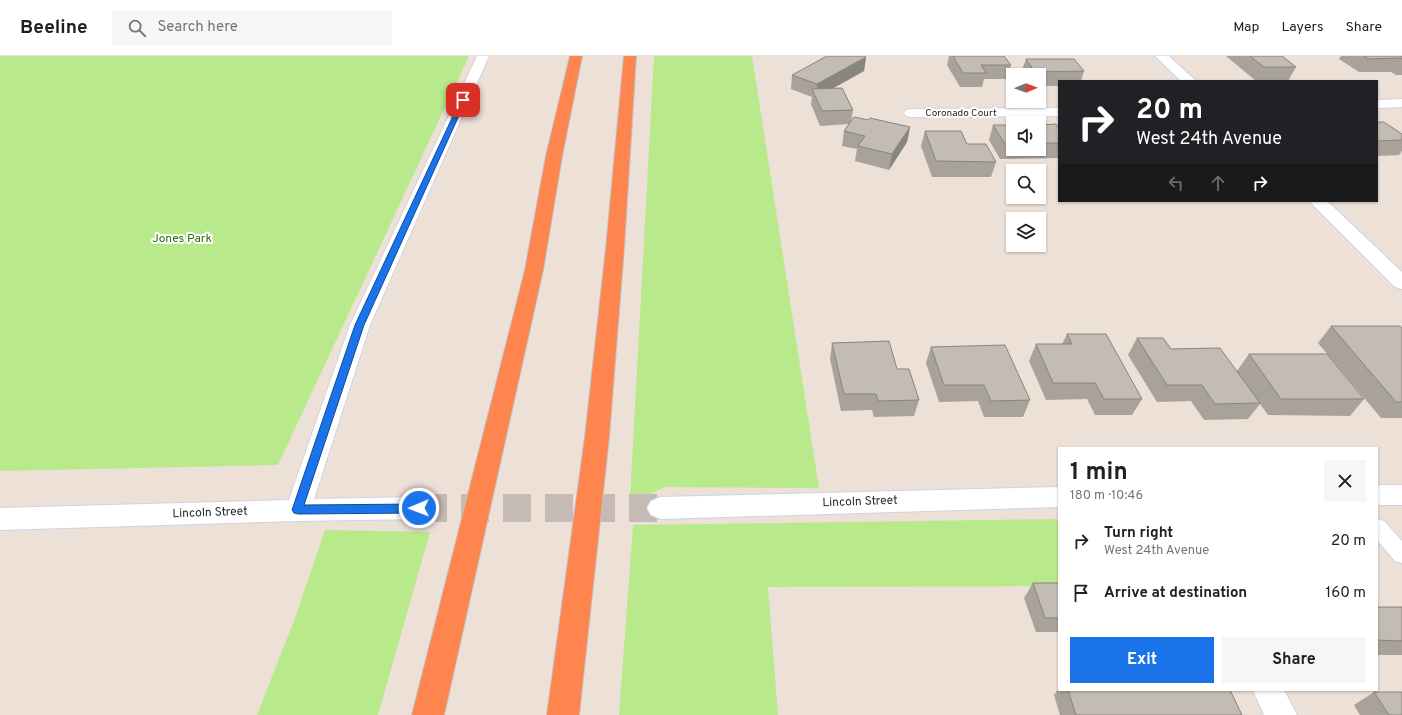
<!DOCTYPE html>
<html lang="en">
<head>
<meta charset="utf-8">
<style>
  body { margin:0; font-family:Overpass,sans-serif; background:#f6f6f6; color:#202124; height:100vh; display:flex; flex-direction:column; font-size:15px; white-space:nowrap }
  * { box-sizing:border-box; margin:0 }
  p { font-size:13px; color:#757577 }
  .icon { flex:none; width:22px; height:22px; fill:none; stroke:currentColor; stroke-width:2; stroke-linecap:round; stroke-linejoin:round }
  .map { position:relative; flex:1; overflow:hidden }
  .side { position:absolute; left:1058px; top:391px; width:320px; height:244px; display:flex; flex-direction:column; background:#fff; border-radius:0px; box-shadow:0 1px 3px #0004 }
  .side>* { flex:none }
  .hud { position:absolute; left:1058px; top:24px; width:320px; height:122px; border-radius:0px; box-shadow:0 1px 3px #0004; background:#202124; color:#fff; overflow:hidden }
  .needle { width:26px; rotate:89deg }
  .fabs { position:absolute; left:1006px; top:12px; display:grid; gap:8px }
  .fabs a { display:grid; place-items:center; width:40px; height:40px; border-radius:0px; background:#fff; box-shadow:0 1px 3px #0004; font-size:20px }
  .pin { position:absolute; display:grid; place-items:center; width:34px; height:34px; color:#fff; margin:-17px; border-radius:8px; box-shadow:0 2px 6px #0006 }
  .me { position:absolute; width:44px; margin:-22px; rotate:269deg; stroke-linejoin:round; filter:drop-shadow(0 0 3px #0008) }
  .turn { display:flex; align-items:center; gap:14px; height:84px; padding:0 12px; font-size:18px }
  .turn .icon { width:52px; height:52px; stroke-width:2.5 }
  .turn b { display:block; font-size:28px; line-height:34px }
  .lanes { display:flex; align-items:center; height:38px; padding:0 12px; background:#0003; justify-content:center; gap:20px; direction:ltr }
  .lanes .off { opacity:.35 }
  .round { display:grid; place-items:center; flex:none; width:42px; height:42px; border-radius:0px; background:#f6f6f6 }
  .overview { display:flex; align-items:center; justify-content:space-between; height:68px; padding:0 12px }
  h1 { font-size:24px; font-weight:700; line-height:30px }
  .button { display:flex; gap:8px; margin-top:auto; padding:8px 12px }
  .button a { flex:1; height:46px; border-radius:0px; background:#1a73e8; color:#fff; font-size:16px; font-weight:700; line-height:46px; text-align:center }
  .button a+a { background:#f6f6f6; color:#202124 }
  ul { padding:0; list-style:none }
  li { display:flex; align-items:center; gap:12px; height:52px; padding:0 12px }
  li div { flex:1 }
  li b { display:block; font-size:15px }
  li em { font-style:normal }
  header { display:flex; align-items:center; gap:24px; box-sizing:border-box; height:56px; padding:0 20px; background:#fff; border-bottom:1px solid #e0e0e0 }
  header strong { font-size:19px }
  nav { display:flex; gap:22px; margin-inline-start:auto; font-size:14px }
  .search { width:280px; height:36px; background:#f6f6f6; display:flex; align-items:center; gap:10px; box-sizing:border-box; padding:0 14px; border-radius:0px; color:#757577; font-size:15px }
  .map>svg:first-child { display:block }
  .green { fill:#b8ea8c }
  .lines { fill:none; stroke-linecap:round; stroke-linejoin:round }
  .tertiary-tunnel { stroke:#c5bbb4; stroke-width:28; stroke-dasharray:28 14; stroke-linecap:butt }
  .service-casing { stroke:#ccd4e3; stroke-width:2 }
  .minor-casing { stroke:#ccd4e3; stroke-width:2 }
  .tertiary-casing { stroke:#ccd4e3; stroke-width:2 }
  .motorway-casing { stroke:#c3c3c3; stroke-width:2 }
  .service { fill:#fff; fill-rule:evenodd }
  .minor { fill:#fff; fill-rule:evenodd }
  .tertiary { fill:#fff; fill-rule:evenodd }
  .motorway { fill:#ff854f; fill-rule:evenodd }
  .wall { fill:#a8a29b }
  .shaded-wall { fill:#88847e }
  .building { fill:#c3bcb4; stroke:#88847e }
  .route { fill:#1a73e8; stroke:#114b97 }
  .labels { text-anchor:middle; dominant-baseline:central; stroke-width:4; stroke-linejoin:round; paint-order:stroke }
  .far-street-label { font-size:10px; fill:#282828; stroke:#fff }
  .park-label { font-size:12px; fill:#2f6b11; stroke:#fff }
  .street-label { font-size:12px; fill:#282828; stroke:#fff }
</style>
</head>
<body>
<header>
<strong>Beeline</strong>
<div class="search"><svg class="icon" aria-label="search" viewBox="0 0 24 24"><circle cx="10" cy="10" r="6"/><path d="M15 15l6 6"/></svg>Search here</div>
<nav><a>Map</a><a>Layers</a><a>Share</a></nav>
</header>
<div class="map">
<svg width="1402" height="659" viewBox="0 0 1402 659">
  <rect width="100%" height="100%" fill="#ece0d7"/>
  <g class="green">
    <polygon points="0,0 469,0 278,409 0,415"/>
    <polygon points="654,0 752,0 819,432 665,431 650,438 630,443"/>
    <polygon points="1059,463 1059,530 768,531 778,659 619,659 633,469"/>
    <polygon points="325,474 430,476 378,659 257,659 295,562"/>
  </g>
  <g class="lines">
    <polyline class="tertiary-tunnel" points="419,452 660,452"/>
    <g class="service-casing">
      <polygon id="service" points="1377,463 1384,465 1402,485 1402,507 1395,505 1377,484"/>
    </g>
    <g class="minor-casing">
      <g id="minor">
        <polygon points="1402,43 1402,51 1377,52 1377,44"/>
        <polygon points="1059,52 1059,60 911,61 906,60 904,57 906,54 911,53"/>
        <polygon points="1253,634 1284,634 1297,659 1264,659"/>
      </g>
    </g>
    <g class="tertiary-casing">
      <g id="tertiary">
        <polygon points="477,0 489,0 370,269 314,443 419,441 428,445 432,452 428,459 419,463 298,465 0,474 0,452 289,444 350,269"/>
        <polygon points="1155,0 1169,0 1196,25 1181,25"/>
        <polygon points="1309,145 1327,145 1402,216 1402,233 1395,231"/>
        <rect x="1377" y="429" width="25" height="20"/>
        <polygon points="1059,431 1059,451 660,463 651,459 647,452 651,445 660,441"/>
      </g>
    </g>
    <g class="motorway-casing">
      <g id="motorway">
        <polygon points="570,0 582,0 562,100 543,214 444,659 412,659 525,214 546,100"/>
        <polygon points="624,0 636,0 624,192 609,381 579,659 547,659 585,381 606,192"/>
      </g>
    </g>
    <use href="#service" class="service"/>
    <use href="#minor" class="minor"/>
    <use href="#tertiary" class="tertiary"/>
    <use href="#motorway" class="motorway"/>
  </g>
  <g class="wall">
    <polygon points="949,0 1004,0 1011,9 1006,23 984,23 982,31 960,31 947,9"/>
    <polygon points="1226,0 1282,0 1296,11 1288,25 1256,25"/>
    <polygon points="1341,0 1402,0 1402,19 1396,19 1391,16 1359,16 1339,3"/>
    <polygon points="866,1 864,15 833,32 853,54 851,66 868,64 910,71 907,86 889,114 855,105 857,93 842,90 844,75 849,68 820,70 811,48 812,41 791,33 792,19"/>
    <polygon points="1026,3 1084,15 1081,25 1059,25 1059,30 1039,30 1039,19 1023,19 1021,17"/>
    <polygon points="1377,66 1402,84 1402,95 1399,99 1377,100"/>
    <polygon points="993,69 1013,69 1013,93 1039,93 1039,69 1059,73 1059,102 1000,103 989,84"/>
    <polygon points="925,75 967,88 996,106 991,121 932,121 921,90"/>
    <polygon points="1331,270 1402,272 1402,362 1381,362 1318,287"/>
    <polygon points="1067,278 1142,343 1132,359 1095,359 1087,343 1046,344 1029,305 1036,288 1062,288"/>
    <polygon points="1137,282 1237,315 1249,298 1364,343 1350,360 1268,359 1260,348 1248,363 1204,364 1191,345 1157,346 1128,299"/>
    <polygon points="832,287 897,313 919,344 914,360 874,361 872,354 841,355 830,303"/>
    <polygon points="931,291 1030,344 1023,361 984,361 978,345 939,346 926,307"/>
    <polygon points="1033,527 1059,527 1059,576 1036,576 1024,542"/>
    <rect x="1377" y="551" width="25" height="48"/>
    <polygon points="1059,632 1059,634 1068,634 1242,659 1060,659 1054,639"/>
    <polygon points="1374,636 1402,659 1360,659 1354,649"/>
  </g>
  <g class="shaded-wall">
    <polygon points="866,1 864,15 816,42 816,41 817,28"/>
    <polygon points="910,71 907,86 889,114 892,98"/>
  </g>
  <g class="building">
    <polygon points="827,0 864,0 866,1 817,28 792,19"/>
    <polygon points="953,0 1004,0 1011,9 981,9 986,17 963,17"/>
    <polygon points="1250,0 1282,0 1296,11 1264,11"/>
    <polygon points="1364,0 1402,0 1402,3 1400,2 1368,3"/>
    <polygon points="1026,3 1074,3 1084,15 1035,16"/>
    <polygon points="842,32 853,54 822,55 812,33"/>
    <polygon points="854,61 868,64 870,62 910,71 892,98 858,90 865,80 844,75"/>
    <polygon points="1377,66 1384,66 1402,78 1402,84 1377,85"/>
    <polygon points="1056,68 1059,73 1059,87 1039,87 1039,69"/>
    <polygon points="993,69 1013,69 1013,88 1005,88"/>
    <polygon points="925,75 961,75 967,88 986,88 996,106 936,105"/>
    <polygon points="1331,270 1400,270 1402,272 1402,346 1396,346"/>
    <polygon points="1067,278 1106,278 1142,343 1104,343 1095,327 1053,327 1036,288 1072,288"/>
    <polygon points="1137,282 1163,282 1171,293 1220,292 1260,347 1215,348 1202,329 1167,329"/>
    <polygon points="889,285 897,313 909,313 919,344 878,345 876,338 844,338 832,287"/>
    <polygon points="1005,289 1030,344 991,345 984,329 944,329 931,291"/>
    <polygon points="1249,298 1327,298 1364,343 1281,343"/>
    <polygon points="1033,527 1059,527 1059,562 1045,562"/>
    <polygon points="1377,551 1402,551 1402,585 1377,584"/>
    <polygon points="1068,634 1230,634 1242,659 1076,659"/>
    <polygon points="1374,636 1402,636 1402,659 1389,659"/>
  </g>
  <polygon class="route" points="461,43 466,44 364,269 304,449 419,448 423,449 424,452 423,455 419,457 298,458 294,457 292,454 355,269"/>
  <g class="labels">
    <g class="far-street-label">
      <text x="961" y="57">Coronado Court</text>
    </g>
    <g class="park-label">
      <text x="182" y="183">Jones Park</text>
    </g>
    <g class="street-label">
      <text transform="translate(860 446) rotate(-2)">Lincoln Street</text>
      <text transform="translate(210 457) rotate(-2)">Lincoln Street</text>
    </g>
  </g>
</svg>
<div class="fabs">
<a><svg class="needle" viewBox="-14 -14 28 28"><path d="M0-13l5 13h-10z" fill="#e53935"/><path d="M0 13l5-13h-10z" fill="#757577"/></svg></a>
<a><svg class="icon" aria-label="sound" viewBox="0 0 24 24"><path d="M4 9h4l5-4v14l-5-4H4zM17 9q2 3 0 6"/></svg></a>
<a><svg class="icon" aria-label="search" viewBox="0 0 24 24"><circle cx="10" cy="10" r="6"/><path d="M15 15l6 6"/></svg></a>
<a><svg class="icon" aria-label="layers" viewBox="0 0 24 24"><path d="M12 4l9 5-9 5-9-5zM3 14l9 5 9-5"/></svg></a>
</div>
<div class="pin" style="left:463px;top:44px;background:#d93025"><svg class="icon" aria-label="arrive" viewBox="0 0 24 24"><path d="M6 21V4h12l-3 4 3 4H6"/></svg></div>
<svg class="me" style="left:419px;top:452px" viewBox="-20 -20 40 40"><circle r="17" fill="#1a73e8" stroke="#fff" stroke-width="3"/><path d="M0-11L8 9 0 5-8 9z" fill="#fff"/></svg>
<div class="hud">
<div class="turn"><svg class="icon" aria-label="right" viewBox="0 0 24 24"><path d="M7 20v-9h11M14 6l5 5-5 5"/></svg><div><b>20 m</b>West 24th Avenue</div></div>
<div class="lanes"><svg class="icon off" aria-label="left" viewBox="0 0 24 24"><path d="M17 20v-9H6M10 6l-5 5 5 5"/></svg><svg class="icon off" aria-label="ahead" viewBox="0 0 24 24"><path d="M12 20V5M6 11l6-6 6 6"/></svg><svg class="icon" aria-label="right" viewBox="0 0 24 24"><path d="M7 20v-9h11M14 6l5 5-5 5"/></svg></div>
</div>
<section class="side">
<div class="overview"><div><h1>1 min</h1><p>180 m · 10:46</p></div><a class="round"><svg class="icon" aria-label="close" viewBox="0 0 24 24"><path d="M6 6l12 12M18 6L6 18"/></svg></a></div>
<ul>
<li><svg class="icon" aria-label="right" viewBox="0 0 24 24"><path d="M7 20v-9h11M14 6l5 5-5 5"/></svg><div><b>Turn right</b><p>West 24th Avenue</p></div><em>20 m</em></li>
<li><svg class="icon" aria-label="arrive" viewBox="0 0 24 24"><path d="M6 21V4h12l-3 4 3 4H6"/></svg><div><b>Arrive at destination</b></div><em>160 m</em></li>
</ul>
<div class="button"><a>Exit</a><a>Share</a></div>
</section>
</div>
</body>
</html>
